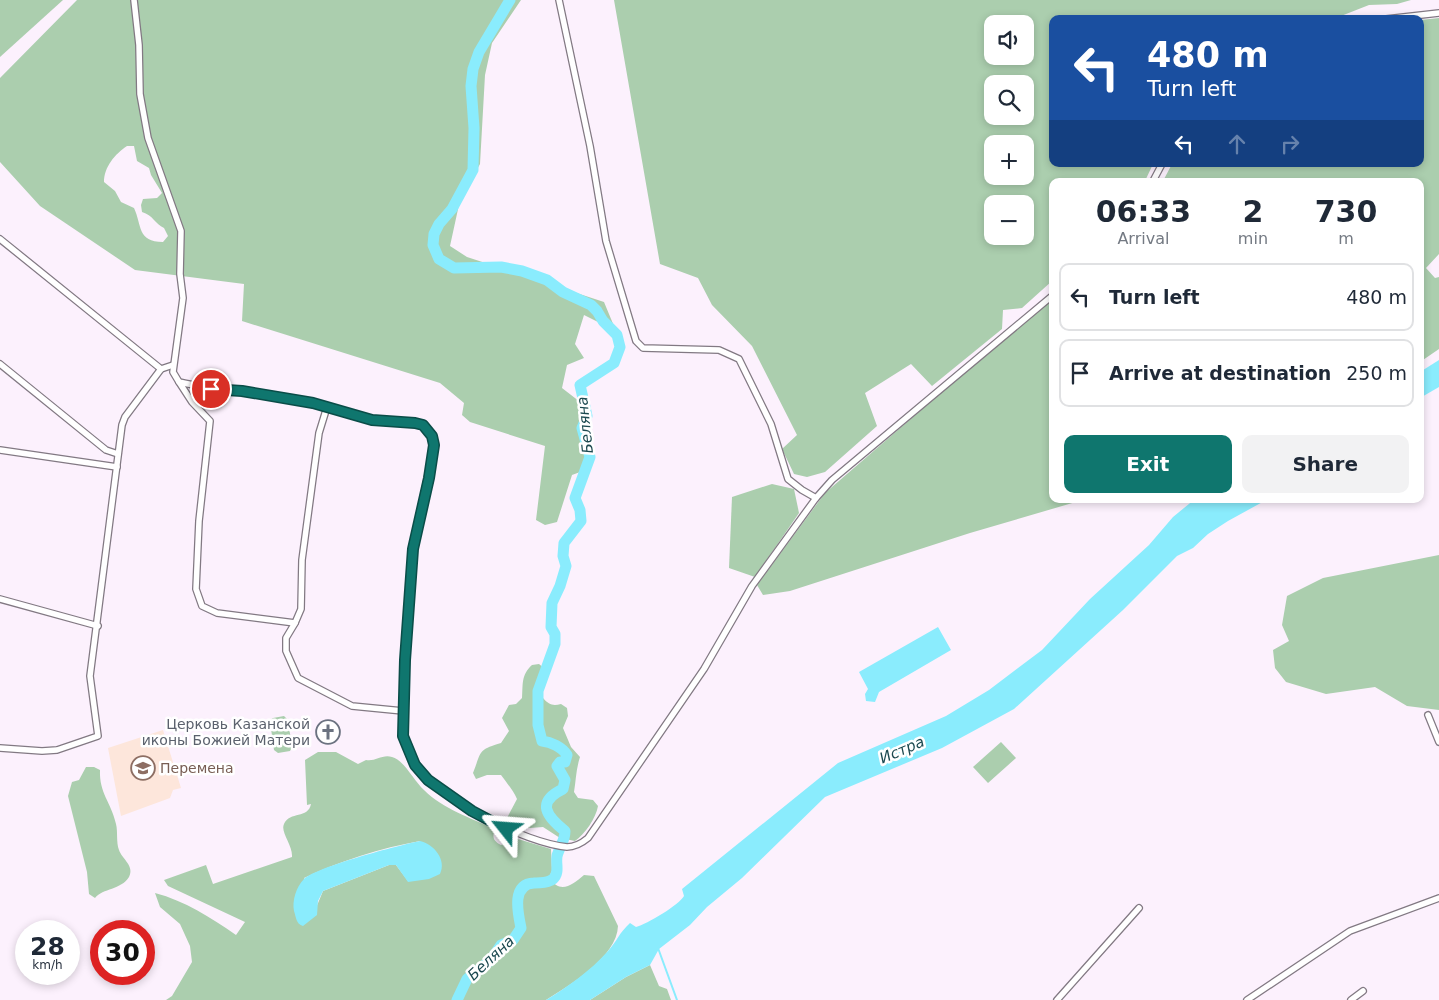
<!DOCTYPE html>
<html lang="en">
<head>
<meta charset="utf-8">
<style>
  body { margin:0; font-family:"DejaVu Sans",sans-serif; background:#f2f2f3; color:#1f2937; height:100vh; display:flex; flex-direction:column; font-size:19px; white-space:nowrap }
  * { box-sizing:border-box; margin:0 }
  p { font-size:16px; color:#747a83 }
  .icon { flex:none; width:28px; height:28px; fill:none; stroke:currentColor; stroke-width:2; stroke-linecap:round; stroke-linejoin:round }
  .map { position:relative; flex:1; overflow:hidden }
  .drawer { position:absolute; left:1049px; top:178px; width:375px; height:325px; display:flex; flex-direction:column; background:#fff; border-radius:10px; box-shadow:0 2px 8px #0003 }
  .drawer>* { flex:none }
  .guide { position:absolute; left:1049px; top:15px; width:375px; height:152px; border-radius:10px; box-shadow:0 2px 8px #0003; background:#1a4fa0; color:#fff; overflow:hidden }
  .fabs { position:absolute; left:984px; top:15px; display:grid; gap:10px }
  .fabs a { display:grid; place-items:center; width:50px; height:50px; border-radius:10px; background:#fff; box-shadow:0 2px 8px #0003; font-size:25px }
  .speed { position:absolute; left:15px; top:920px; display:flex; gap:10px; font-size:25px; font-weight:700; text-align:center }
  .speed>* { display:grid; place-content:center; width:65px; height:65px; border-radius:50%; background:#fff; box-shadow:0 2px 8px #0003; line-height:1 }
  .speed small { font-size:12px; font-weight:400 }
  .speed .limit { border:8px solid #d22; background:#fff; color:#111 }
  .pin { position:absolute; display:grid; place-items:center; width:42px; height:42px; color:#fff; margin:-21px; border:2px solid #fff; border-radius:50%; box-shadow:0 1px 5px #0007 }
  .me { position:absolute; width:55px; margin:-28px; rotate:298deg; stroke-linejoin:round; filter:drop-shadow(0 0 4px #0008) }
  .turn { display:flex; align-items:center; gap:18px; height:105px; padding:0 15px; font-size:22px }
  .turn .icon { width:65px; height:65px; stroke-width:2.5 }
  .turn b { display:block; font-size:35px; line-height:42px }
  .lanes { display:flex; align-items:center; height:48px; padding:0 15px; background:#0003; justify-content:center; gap:25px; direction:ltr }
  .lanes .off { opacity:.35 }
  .eta { display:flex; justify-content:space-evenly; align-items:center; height:85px; text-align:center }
  .eta b { font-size:30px; font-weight:800; line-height:35px }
  .button { display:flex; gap:10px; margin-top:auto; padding:10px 15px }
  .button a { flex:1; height:58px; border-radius:10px; background:#0f766e; color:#fff; font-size:20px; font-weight:800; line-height:58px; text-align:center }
  .button a+a { background:#f2f2f3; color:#1f2937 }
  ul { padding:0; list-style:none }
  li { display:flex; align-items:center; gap:15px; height:68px; margin:0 10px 8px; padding:0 5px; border:2px solid #e0e1e3; border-radius:10px }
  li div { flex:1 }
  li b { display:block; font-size:19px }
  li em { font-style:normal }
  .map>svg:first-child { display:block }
  .education { fill:#fde6db }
  .green { fill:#abceae; fill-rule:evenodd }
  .water { fill:#8aecfd }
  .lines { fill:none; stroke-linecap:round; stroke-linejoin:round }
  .stream { stroke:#8aecfd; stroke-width:2 }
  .river { stroke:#8aecfd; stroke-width:11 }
  .minor-casing { stroke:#827983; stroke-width:8 }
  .minor { stroke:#fff; stroke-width:5.5 }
  .route-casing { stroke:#0a4d48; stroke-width:12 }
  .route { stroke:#0f766e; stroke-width:9 }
  .labels { text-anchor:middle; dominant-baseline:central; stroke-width:5; stroke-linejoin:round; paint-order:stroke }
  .worship-label { font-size:14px; fill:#5b616d; stroke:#fff; text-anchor:end }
  .education-label { font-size:14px; fill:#785e54; stroke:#fff; text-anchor:start }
  .water-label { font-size:15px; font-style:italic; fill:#1c4950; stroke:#fff }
</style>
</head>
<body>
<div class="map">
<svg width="1439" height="1000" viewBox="0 0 1439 1000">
  <rect width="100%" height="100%" fill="#fcf1fd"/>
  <polygon class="education" points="163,730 181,788 173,790 170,798 121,816 108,748"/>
  <g class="green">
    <polygon points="0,0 63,0 0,57"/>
    <path d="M77,0H521L492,43L485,75L480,164L460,200L450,246L467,257L604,302L616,331L584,315L575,344L584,358L567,365L562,388L584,405L591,468L572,475L557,522L545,525L536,520L545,446L470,422L462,415L464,403L440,383L242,321L244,284L135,270L40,206L0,162V78ZM127,146H134L137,161L149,168L151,175L162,193L157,198L143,199L141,205L142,212C153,215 155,224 164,228L168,236L163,242C137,242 142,225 134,208L121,202L115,191L104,182C104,167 115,154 127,146Z"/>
    <path d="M614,0H1411L1397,4L1369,5L1341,16L1317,19H1052V164H1153L1145,181H1052V281L1022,308L1003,310L1002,329L932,386L911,364L865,393L877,426L825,472L807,477L794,474L782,449L797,435L752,346L712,305L698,278L660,264ZM992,24H1025V56H992ZM992,84H1025V116H992ZM992,144H1025V176H992ZM992,204H1025V236H992Z"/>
    <polygon points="1439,18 1439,254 1426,268 1435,278 1439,277 1439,349 1420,362 1420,181 1163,181 1172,164 1420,164 1420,20"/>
    <polygon points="1052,297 1052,499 1086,499 970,533 790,591 763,595 757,585 825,493"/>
    <polygon points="772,484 794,489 799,513 755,577 729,568 732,497"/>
    <polygon points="1439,555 1439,710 1407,706 1375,687 1326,694 1286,682 1275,668 1273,650 1289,641 1282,625 1287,596 1323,578"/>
    <path d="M539,664L545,669C546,679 542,688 543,698C549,705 553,706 561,704L567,708L568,716L563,728L571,747L580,757C576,769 576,780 574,792L578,798L593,800L598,806C596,818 585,834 575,841L560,838L543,827L530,828L510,825L507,818L517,799C513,790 506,782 501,775H487L476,779L473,773C482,750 478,750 501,743L509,731L502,718L509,705L516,704L522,698C523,684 521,675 532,665Z"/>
    <polygon points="284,716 288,720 292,747 290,751 278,753 274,750 270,721 273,718"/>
    <polygon points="1001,742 1016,758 988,783 973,767"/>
    <path d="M318,752H336L358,764L366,760C375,762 382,754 392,757C404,760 414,781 424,790C443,809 471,818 495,829C492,837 493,841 501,845L518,839L551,849L552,871L549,877C560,895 572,885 584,875L594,876L618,926C617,957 570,985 546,1000H166L172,996L192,962L190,946L180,924L160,907L155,893C185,901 210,917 236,935L245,922L168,886L164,880L206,865L213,884L292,857C293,845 280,832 284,824C290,811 308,819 311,804L307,805L305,760ZM420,841L408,881L396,865H389L323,891L316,908L304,878C340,861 381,848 420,841Z"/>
    <path d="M86,767H94L100,770C99,793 111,802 116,824C118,832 116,842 119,850C122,859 135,866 129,877C121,890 103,888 95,898L89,894L87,872L68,796L72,782L79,780Z"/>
    <polygon points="650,965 659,986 667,989 671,1000 590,1000 626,977"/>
  </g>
  <g class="water">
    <polygon points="1439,360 1439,387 1420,398 1420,372"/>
    <path d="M1195,499H1268L1228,521L1208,534L1193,548L1177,556L1123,610L1014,709L942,748L825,797L742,878L707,907L690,925L659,949L650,965L626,977L590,1000H546C569,986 590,971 608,951C617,941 619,933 630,923L636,927C647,924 679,905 684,896L682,889L838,763L946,716L989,690L1042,650L1090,599L1149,545L1173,517Z"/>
    <polygon points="938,627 951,650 879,692 875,702 866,701 865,694 868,689 859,672"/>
    <path d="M420,841C434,844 447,860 440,874L429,879L408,882L396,865H389L323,891L318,901L317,915L303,926C296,924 296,917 294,911C292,901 296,887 304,879C316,867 400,845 420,841Z"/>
  </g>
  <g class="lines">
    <polyline class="stream" points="658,948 677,1000"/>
    <path class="river" d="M457,1000L467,979L491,960L501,945L513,940L521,928C518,913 511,884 534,883C541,882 547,884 553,879C561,872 554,861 558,853C561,844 565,840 565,831C546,816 536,802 563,789L565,780L557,766L560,762H565L567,755C562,747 551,742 542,741L538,725V691L555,644V634L551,627L552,603L560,586L566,566L563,556L564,543L581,521L580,510L575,498L590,457L582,428L587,416L580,385L614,363L620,347L617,335L603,321L597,311L591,305L563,292L547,280L522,271L501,267L454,268L439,259L433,245L434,234L439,224L452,209L473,170L474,128L471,86L473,69L479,52L510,0"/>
    <g class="minor-casing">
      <g id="minor">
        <path d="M134,0L139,45L140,94L148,138L181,231L180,274L183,298L173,372L179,382C228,393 279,393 327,407"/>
        <polyline points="559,0 590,146 606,241 636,341 643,348 719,350 739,359 771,424 788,479 802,490 816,498"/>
        <polyline points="1386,19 1439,13"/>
        <polyline points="1153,181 1162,164"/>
        <polyline points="0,239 161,369"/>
        <polyline points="0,364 106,450 118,454"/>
        <path d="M179,382L192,402L210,421L199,521L196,589L202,606L217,613L295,623L301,609L302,560L319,433L327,407C346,413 364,420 384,422C395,423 412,420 423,425C430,429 433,437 434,445L413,549L403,711C403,731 404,749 416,766C441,800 525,843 567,847C575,847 582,843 588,838L704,669L752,586L816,498L832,480L1052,296"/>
        <polyline points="0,450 117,467"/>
        <polyline points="0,599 98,626"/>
        <polyline points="295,623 286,638 286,651 298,678 352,706 403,711"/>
        <polyline points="1428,715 1439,742"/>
        <polyline points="0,748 42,751 57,750 98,736 90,676 122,425 125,417 161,369 173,365"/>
        <polyline points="1057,1000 1139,908"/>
        <polyline points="1247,1000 1350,931 1439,898"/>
        <polyline points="1351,1000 1363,991"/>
      </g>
    </g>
    <use href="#minor" class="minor"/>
  </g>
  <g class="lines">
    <g class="route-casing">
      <polyline id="route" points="211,389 242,391 313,403 372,420 415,423 423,425 432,436 434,445 429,478 413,549 405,660 403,736 415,765 428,780 472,811 506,829"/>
    </g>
    <use href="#route" class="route"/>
  </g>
  <defs>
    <g id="church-ring" transform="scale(1.25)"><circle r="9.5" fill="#fff" stroke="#6b7280" stroke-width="1.5"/><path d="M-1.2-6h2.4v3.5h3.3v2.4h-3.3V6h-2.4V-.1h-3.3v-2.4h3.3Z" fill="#6b7280"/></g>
    <g id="school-ring" transform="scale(1.25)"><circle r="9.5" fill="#fff" stroke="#8d6e63" stroke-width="1.5"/><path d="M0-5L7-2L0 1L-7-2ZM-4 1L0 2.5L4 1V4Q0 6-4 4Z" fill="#8d6e63"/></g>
  </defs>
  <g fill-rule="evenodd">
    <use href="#church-ring" x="328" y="732"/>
    <use href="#school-ring" x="143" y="768"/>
  </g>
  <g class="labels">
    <g class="worship-label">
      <text x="310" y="724">Церковь Казанской<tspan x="310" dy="16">иконы Божией Матери</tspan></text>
    </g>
    <g class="education-label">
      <text x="160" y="768">Перемена</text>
    </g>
    <g class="water-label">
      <text transform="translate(585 425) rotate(-96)">Беляна</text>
      <text transform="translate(902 750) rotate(-23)">Истра</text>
      <text transform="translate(491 958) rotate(-43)">Беляна</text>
    </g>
  </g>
</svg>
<div class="fabs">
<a><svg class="icon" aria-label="sound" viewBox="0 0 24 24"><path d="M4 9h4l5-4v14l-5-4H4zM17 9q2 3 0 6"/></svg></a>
<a><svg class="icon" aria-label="search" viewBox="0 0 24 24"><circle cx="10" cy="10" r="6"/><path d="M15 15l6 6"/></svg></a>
<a>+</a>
<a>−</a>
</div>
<div class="speed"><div>28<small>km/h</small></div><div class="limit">30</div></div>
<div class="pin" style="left:211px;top:389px;background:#d93025"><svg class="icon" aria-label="arrive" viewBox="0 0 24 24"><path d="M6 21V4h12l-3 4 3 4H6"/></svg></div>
<svg class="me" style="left:506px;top:829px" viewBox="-20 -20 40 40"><path d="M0-17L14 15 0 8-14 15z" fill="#0f766e" stroke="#fff" stroke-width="4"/></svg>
<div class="guide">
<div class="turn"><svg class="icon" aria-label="left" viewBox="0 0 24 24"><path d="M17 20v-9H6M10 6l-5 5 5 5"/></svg><div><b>480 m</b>Turn left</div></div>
<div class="lanes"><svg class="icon" aria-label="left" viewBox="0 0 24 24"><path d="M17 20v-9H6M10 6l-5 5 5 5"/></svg><svg class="icon off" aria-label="ahead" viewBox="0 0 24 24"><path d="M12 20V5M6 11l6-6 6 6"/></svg><svg class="icon off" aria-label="right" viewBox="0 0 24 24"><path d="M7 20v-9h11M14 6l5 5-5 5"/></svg></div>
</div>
<section class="drawer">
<div class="eta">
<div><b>06:33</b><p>Arrival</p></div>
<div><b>2</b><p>min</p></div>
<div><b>730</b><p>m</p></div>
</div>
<ul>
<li><svg class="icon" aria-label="left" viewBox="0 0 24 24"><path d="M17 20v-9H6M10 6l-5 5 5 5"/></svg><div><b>Turn left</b></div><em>480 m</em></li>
<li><svg class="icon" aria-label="arrive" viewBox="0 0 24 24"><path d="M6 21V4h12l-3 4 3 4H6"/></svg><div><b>Arrive at destination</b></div><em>250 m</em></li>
</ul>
<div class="button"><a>Exit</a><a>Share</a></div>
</section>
</div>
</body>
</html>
